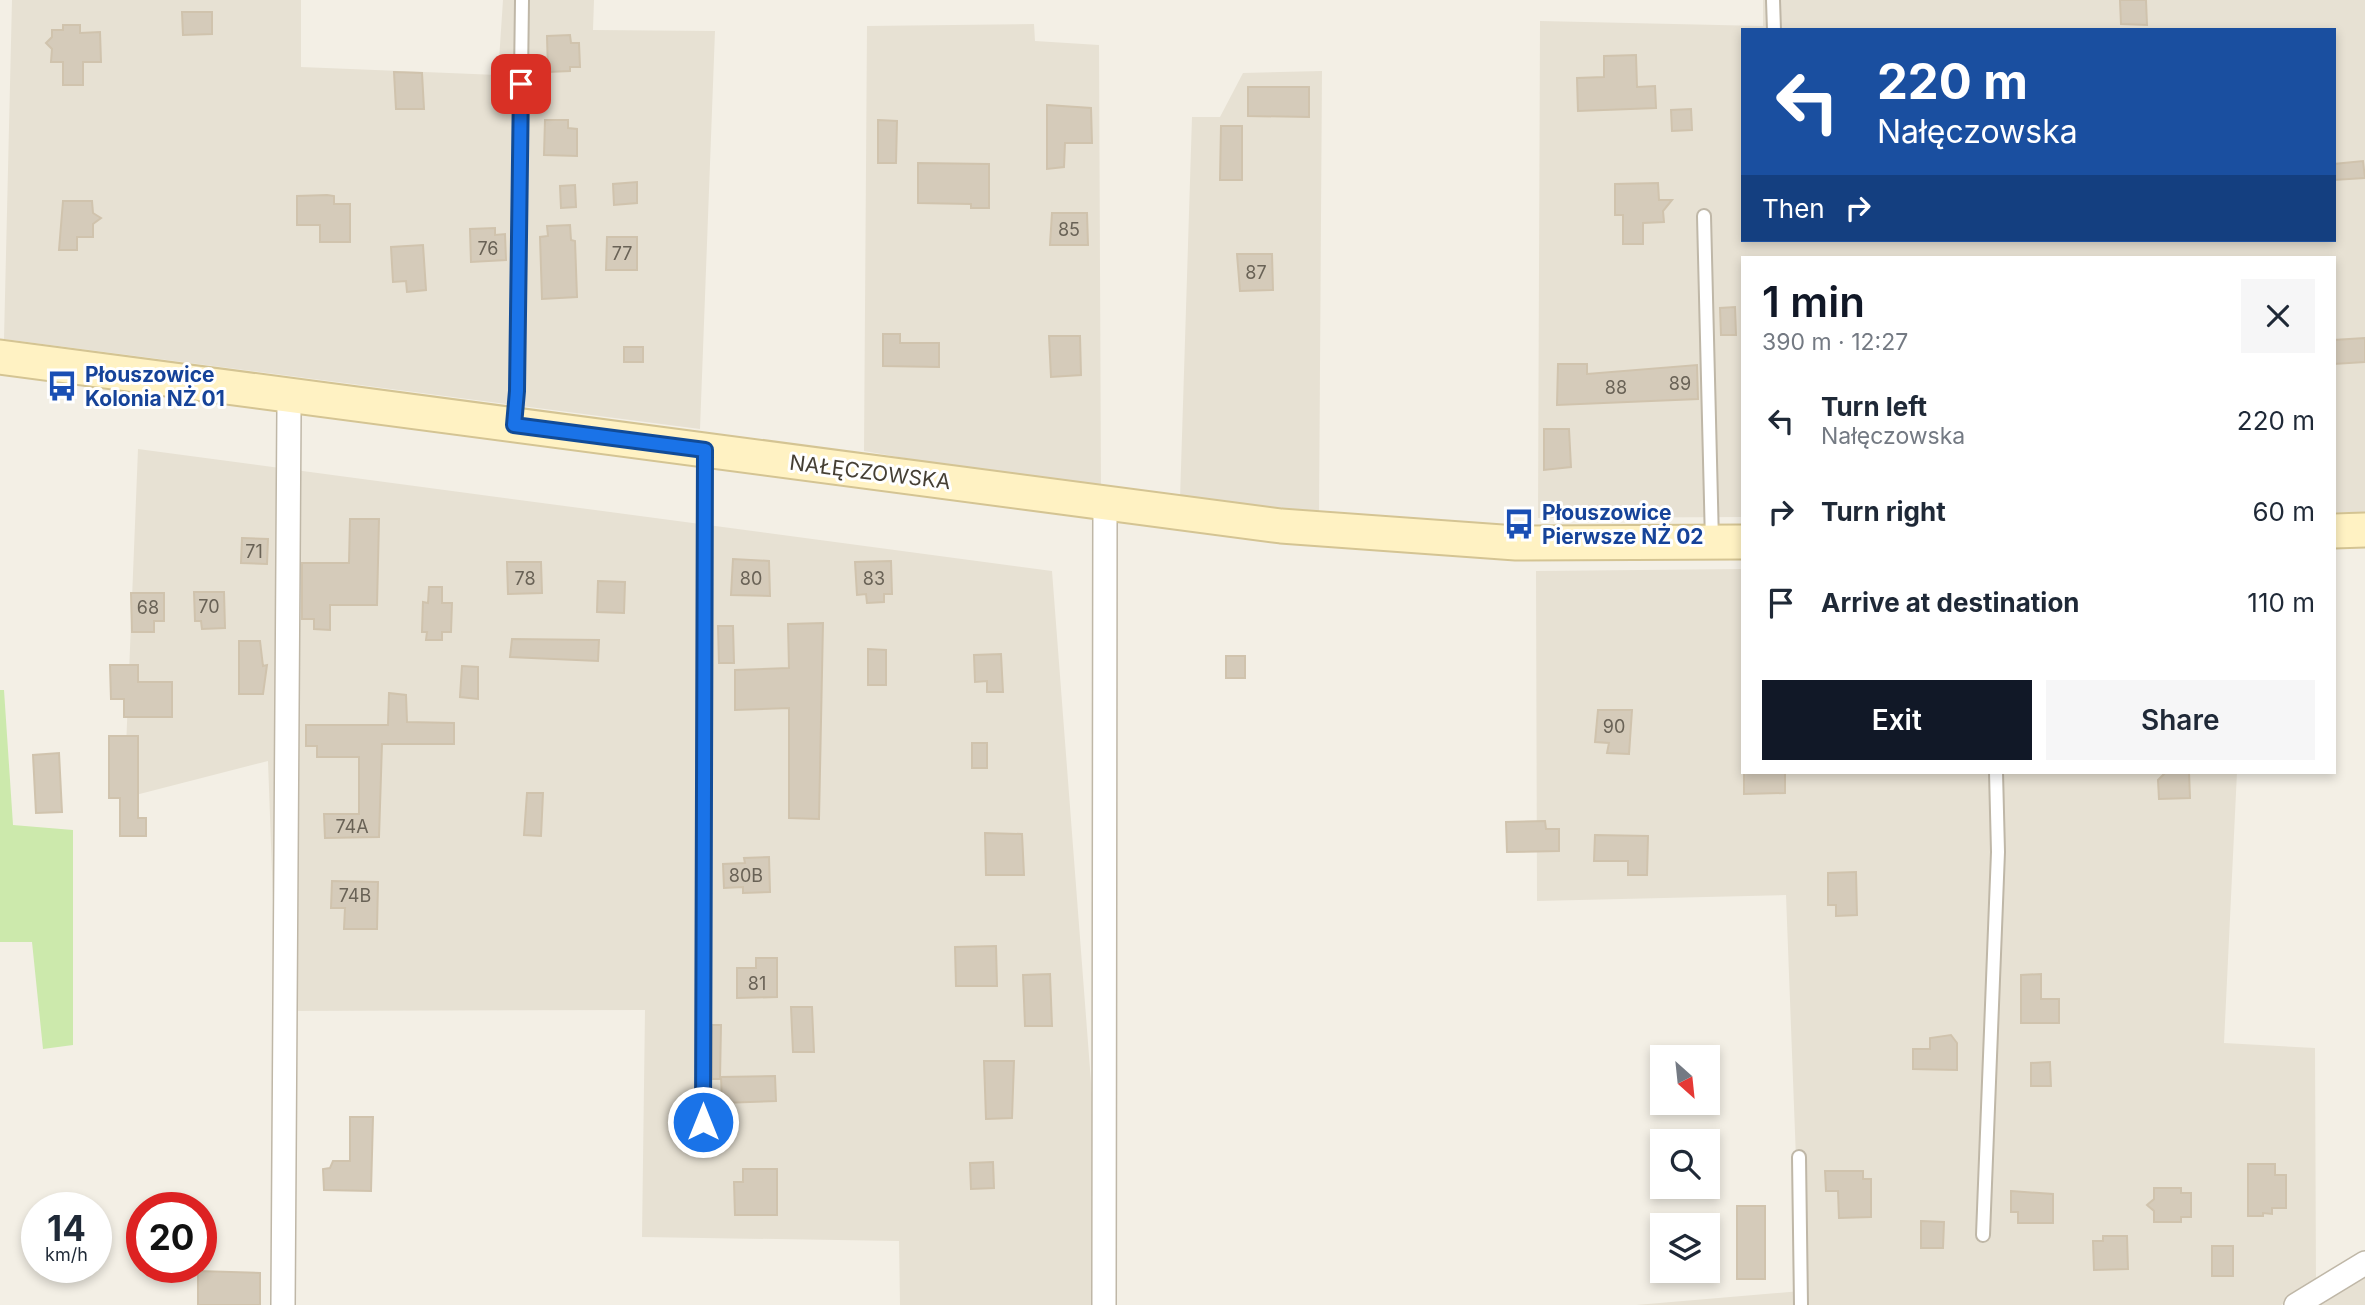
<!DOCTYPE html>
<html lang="en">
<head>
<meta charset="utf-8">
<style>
  body { margin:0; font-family:Inter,sans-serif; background:#f6f6f7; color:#1f2937; height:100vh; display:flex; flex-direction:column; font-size:26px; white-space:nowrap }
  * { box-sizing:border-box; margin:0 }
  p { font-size:23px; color:#747a83 }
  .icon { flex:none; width:38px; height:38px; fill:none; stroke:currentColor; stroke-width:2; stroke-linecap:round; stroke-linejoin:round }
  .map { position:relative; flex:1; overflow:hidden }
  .sheet { position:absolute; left:1741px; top:256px; width:595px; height:518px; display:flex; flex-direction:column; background:#fff; border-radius:0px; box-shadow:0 4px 10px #0003 }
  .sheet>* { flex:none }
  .banner { position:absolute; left:1741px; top:28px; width:595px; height:214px; border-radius:0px; box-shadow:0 4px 10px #0003; background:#1a4fa0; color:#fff; overflow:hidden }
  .needle { width:46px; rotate:153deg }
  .tools { position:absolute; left:1650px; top:1045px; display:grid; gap:14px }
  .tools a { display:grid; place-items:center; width:70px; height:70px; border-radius:0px; background:#fff; box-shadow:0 4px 10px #0003; font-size:35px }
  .speed { position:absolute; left:21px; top:1192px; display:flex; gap:14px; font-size:35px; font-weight:700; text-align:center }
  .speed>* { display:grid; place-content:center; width:91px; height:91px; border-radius:50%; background:#fff; box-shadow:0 4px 10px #0003; line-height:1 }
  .speed small { font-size:18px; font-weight:400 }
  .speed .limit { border:10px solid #d22; background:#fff; color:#111 }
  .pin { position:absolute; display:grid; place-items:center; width:60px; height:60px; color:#fff; margin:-30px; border-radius:14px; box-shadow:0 4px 10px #0006 }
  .me { position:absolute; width:77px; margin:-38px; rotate:0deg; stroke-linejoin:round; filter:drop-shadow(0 0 5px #0008) }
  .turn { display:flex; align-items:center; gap:24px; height:147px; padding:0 21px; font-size:32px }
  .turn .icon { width:91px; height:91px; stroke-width:2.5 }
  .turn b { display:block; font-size:49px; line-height:60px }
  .then { display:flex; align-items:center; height:66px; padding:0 21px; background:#0003; gap:14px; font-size:26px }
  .round { display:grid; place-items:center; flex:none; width:74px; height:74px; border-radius:0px; background:#f6f6f7 }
  .head { display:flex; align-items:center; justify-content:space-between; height:119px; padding:0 21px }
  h1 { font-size:42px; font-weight:600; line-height:52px; color:#111827 }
  .primary-button { display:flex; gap:14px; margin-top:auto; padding:14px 21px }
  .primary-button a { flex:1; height:80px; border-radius:0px; background:#111827; color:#fff; font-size:28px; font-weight:600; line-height:80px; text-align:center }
  .primary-button a+a { background:#f6f6f7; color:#1f2937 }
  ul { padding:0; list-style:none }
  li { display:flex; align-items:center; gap:21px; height:91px; padding:0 21px }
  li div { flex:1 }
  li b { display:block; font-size:26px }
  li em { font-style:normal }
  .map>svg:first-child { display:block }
  .residential { fill:#e7e1d3; fill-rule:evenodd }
  .green { fill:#cce9ac }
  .building { fill:#d5cbba; stroke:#d0c3ad; stroke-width:2 }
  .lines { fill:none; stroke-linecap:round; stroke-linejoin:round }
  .service-casing { stroke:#bfb7a7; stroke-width:16 }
  .minor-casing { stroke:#bfb7a7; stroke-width:26 }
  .secondary-casing { stroke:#d4c493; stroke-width:37 }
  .service { stroke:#fff; stroke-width:12 }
  .minor { stroke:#fff; stroke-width:23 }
  .secondary { stroke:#fff2c3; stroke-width:33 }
  .route-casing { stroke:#114b97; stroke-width:18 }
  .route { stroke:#1a73e8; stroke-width:12 }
  .labels { text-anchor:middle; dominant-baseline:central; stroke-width:6; stroke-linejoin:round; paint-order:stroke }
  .number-label { font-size:18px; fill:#696256 }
  .transit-label { font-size:21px; font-weight:bold; fill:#164399; stroke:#fff; text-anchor:start }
  .street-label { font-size:21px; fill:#453f34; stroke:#fff }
</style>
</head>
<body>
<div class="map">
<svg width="2365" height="1305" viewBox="0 0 2365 1305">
  <rect width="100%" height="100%" fill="#f3efe5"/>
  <g class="residential">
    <polygon points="12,0 301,0 301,67 498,75 503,0 594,0 593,30 715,31 700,429 4,339"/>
    <path d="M1763,0H2365V512H2335L2334,257H1743V517L1538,518L1540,21L1763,26ZM1743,30H2334V240H1743Z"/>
    <polygon points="1034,24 1035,41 1099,45 1101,492 864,451 867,26"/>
    <polygon points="1322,71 1319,514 1180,500 1192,117 1220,117 1243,73"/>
    <polygon points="138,449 1052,571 1108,1305 900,1305 899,1241 642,1237 645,1010 277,1011 268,761 124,798"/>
    <polygon points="1743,569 1743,772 2237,772 2224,1043 2315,1048 2316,1284 2281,1305 1636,1305 1801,1291 1786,895 1537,901 1536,571"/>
    <polygon points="2365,1276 2365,1305 2317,1305"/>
  </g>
  <polygon class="green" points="0,690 4,690 13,825 73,830 73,1045 43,1049 32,942 0,942"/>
  <g class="building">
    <polygon points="2120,0 2146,0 2147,25 2121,24"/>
    <polygon points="182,12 212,12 212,34 183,35"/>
    <polygon points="63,25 80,25 80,33 100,32 101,62 83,62 83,85 63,85 63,62 51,62 52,49 46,43 52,37 52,30 63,30"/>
    <polygon points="570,35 571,43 579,43 580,67 570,67 570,71 548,72 547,36"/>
    <polygon points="1636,55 1637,87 1655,86 1656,108 1578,111 1577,78 1604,77 1604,56"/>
    <polygon points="394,72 422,73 424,109 396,109"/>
    <polygon points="1248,87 1309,87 1309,117 1248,116"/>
    <polygon points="1047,105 1091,108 1092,143 1065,143 1064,167 1047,169"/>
    <polygon points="1691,109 1692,130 1672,131 1671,110"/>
    <polygon points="545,120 568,120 568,128 577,129 577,156 544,155"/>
    <polygon points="878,120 897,121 896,163 878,163"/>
    <polygon points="1221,126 1242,126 1242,180 1220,180"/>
    <polygon points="2363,161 2365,178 2334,180 2334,164"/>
    <polygon points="918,163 989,164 989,208 971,208 971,204 918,203"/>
    <polygon points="637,182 637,203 614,205 613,184"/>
    <polygon points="1658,183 1659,200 1672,200 1663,211 1664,222 1643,223 1643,244 1623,244 1623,215 1615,215 1615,184"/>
    <polygon points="575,185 576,207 561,208 560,186"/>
    <polygon points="327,195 334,196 334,204 350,204 350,242 320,242 320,225 297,225 297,196"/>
    <polygon points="63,201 92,201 93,213 101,218 93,224 93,237 77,237 77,250 59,250"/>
    <polygon points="1052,213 1087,213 1088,245 1050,245"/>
    <polygon points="570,225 571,240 575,241 577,297 542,299 540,237 548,236 547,226"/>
    <polygon points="495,228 495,235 505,234 506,260 471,262 470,229"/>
    <polygon points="607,237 637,237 637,270 606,270"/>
    <polygon points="423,245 426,290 407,292 406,281 393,282 391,247"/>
    <polygon points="1237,254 1272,254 1273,290 1240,291"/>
    <polygon points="1735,307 1736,335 1721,335 1720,308"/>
    <polygon points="883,334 900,334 900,343 939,343 939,367 883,366"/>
    <polygon points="1049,336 1080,336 1081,375 1051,377"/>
    <polygon points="2365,338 2365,362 2334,364 2334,340"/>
    <rect x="624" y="347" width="19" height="15"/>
    <polygon points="1558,364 1587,364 1587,374 1697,365 1698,399 1557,405"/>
    <polygon points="1544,429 1569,429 1571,467 1544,470"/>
    <polygon points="350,519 379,519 377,605 330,605 330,630 314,629 314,619 302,619 302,563 349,563"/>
    <polygon points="242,538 268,539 267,564 241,563"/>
    <polygon points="733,559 769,561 770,596 731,595"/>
    <polygon points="891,561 892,594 884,594 884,602 867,603 866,594 857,595 855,562"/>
    <polygon points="507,562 541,562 542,593 508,594"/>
    <polygon points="598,581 625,582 624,613 597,612"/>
    <polygon points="429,587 442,587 442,603 452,603 451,632 442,632 442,640 426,640 427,632 422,632 423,602 428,603"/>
    <polygon points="194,592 224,592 225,628 202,629 201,621 195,621"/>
    <polygon points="131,593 164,593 164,621 154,621 154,632 132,632"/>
    <polygon points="823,623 819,819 789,818 789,708 735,710 735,670 789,668 788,624"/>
    <polygon points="718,626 733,626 734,663 719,663"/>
    <polygon points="512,639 599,640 598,661 510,657"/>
    <polygon points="239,641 260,641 263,666 267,665 263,694 239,694"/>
    <polygon points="868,649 886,650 886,685 868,685"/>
    <polygon points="1001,654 1003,692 987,692 987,681 975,682 974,655"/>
    <rect x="1226" y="656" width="19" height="22"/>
    <polygon points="110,665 138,665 138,682 172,682 172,717 124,717 124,699 111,699"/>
    <polygon points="462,666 478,667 478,699 460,697"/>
    <polygon points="389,693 406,695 407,722 454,723 454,744 382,744 379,837 325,838 324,814 359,814 359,757 317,757 317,746 306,746 306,725 388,725"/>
    <polygon points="1598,710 1632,710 1629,754 1607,753 1609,743 1595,742"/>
    <polygon points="109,736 138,736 138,818 146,818 146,836 120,836 120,798 109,798"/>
    <rect x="972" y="743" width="15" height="25"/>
    <polygon points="59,753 62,812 36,813 33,755"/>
    <polygon points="1744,772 1785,772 1785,793 1744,794"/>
    <polygon points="2166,772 2189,772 2190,798 2159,799 2158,780"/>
    <polygon points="527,793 543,793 541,836 524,835"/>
    <polygon points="1545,821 1546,829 1559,829 1559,851 1507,852 1506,822"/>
    <polygon points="985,833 1022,834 1024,875 986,875"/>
    <polygon points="1595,835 1648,836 1647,875 1628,875 1628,861 1594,861"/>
    <polygon points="769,857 770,892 743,893 743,887 724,888 723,864 745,863 744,858"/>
    <polygon points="1856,872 1857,915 1836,916 1836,905 1828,905 1828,873"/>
    <polygon points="332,881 378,882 377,929 344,929 345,908 331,908"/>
    <polygon points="996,946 997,986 956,986 955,947"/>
    <polygon points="756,958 777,958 777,997 737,998 737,968 756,968"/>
    <polygon points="1050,974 1052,1026 1025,1026 1023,975"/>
    <polygon points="2041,974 2041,999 2059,999 2059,1023 2021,1023 2021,975"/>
    <polygon points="791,1007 812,1007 814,1052 793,1052"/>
    <polygon points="712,1025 721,1025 720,1079 712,1079"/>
    <polygon points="1951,1035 1957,1043 1957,1070 1913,1069 1913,1049 1930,1049 1930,1038"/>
    <polygon points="984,1061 1014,1061 1012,1118 986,1119"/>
    <polygon points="2050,1062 2051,1086 2031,1086 2031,1063"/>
    <polygon points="775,1076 776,1101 722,1103 721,1077"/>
    <polygon points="350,1117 373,1117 371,1191 324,1190 323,1169 330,1168 333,1161 350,1161"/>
    <polygon points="993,1162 994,1188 971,1189 970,1163"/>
    <polygon points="2248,1164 2275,1164 2275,1175 2286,1175 2286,1208 2272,1208 2272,1214 2263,1213 2263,1216 2248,1216"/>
    <polygon points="743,1169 777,1169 777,1215 735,1215 734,1182 743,1182"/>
    <polygon points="1825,1171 1863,1171 1863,1179 1871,1179 1871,1217 1839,1218 1838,1191 1826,1191"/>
    <polygon points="2154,1188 2181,1188 2181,1193 2191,1193 2191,1217 2181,1217 2181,1222 2154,1222 2154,1211 2147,1205 2154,1199"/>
    <polygon points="2011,1191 2053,1194 2053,1223 2018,1223 2018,1212 2011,1212"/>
    <rect x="1737" y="1206" width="28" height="73"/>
    <polygon points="1921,1221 1944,1222 1943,1248 1921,1248"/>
    <polygon points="2103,1236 2127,1236 2128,1269 2094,1270 2093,1241 2103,1241"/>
    <rect x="2212" y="1246" width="21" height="30"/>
    <polygon points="198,1271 260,1273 260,1305 198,1305"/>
  </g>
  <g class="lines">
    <g class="service-casing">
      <g id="service">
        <polyline points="1773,0 1774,30"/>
        <polyline points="1704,216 1712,542"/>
        <polyline points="514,425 517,391 522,0"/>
        <polyline points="703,1122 705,451"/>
        <polyline points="1799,1157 1801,1305"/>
        <polyline points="1983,1235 1998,852 1996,772"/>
      </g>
    </g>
    <g class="minor-casing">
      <g id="minor">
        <polyline points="283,1305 289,409 292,395"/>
        <polyline points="1104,1305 1105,503"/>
        <polyline points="2296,1305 2365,1263"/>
      </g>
    </g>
    <g class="secondary-casing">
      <g id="secondary">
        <polyline points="0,357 1281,526 1516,543 1743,542"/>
        <polyline points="2334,531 2365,530"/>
      </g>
    </g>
    <use href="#service" class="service"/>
    <use href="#minor" class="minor"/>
    <use href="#secondary" class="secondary"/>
  </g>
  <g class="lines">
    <g class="route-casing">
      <polyline id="route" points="521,84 517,391 514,425 705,450 703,1122"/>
    </g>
    <use href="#route" class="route"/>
  </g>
  <defs>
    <g id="bus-bare" transform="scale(2.415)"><path d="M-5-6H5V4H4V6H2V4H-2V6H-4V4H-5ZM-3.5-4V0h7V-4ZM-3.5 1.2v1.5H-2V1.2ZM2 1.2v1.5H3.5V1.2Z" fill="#1a4fb4" stroke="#fff" stroke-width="2.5" paint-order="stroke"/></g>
  </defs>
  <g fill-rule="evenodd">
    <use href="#bus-bare" x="62" y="386"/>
    <use href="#bus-bare" x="1519" y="524"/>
  </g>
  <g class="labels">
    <g class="number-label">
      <text x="1069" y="229">85</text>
      <text x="488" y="248">76</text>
      <text x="622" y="253">77</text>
      <text x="1256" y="272">87</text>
      <text x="1680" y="383">89</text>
      <text x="1616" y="387">88</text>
      <text x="254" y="551">71</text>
      <text x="525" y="578">78</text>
      <text x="751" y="578">80</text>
      <text x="874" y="578">83</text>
      <text x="209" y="606">70</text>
      <text x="148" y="607">68</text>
      <text x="1614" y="726">90</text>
      <text x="352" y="826">74A</text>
      <text x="746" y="875">80B</text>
      <text x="355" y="895">74B</text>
      <text x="757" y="983">81</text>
    </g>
    <g class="transit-label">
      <text x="85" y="374">Płouszowice<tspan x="85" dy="24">Kolonia NŻ 01</tspan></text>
      <text x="1542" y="512">Płouszowice<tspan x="1542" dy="24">Pierwsze NŻ 02</tspan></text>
    </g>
    <g class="street-label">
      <text transform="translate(870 472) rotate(7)">NAŁĘCZOWSKA</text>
    </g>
  </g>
</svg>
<div class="tools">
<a><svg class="needle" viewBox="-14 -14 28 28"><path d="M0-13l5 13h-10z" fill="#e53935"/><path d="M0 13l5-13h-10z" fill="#747a83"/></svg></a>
<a><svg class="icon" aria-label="search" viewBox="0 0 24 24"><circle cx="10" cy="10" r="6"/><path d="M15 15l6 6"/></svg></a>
<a><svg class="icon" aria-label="layers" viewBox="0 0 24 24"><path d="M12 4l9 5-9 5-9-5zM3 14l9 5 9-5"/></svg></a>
</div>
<div class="speed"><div>14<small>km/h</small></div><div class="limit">20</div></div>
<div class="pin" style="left:521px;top:84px;background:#d93025"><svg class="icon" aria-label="arrive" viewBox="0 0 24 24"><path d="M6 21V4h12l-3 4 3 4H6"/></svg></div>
<svg class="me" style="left:703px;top:1122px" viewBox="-20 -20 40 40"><circle r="17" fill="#1a73e8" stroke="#fff" stroke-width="3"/><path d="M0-11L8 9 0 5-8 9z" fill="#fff"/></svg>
<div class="banner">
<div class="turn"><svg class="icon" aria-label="left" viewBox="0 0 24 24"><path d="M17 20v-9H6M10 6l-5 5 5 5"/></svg><div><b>220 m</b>Nałęczowska</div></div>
<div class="then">Then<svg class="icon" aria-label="right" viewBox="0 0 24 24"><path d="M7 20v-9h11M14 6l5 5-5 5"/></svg></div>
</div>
<section class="sheet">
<div class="head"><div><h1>1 min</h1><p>390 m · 12:27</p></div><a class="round"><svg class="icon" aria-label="close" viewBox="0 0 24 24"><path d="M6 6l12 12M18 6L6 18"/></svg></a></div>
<ul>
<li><svg class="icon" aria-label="left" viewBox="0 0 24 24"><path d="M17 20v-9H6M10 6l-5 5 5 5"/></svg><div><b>Turn left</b><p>Nałęczowska</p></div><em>220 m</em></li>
<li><svg class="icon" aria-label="right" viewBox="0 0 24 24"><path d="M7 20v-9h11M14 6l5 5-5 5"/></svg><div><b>Turn right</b></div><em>60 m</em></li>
<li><svg class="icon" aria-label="arrive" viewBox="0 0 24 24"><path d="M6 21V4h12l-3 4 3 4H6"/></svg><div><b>Arrive at destination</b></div><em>110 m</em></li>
</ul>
<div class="primary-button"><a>Exit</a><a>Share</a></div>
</section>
</div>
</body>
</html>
